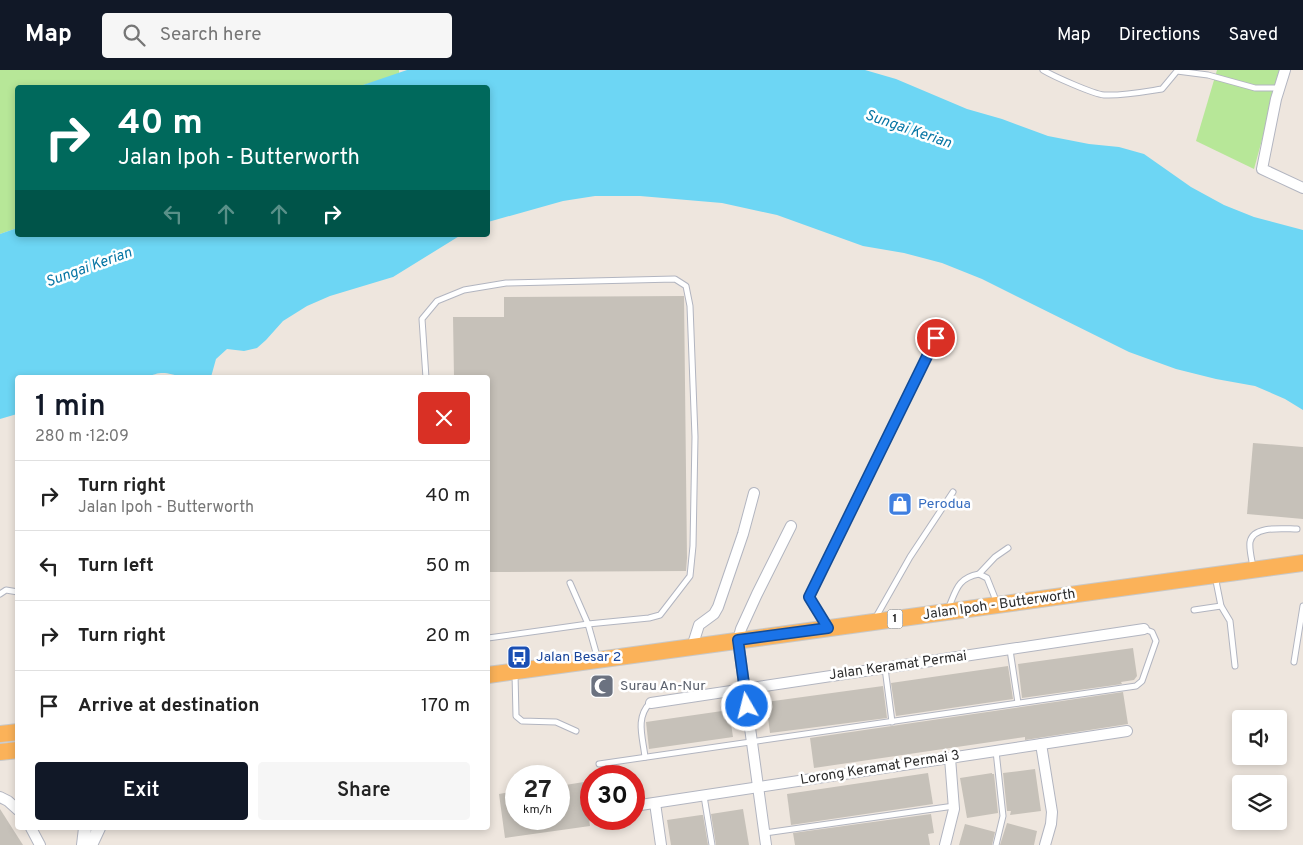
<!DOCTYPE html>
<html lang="en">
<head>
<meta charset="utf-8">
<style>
  body { margin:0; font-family:Overpass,sans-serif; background:#f6f6f6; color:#222; height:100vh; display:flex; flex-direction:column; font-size:19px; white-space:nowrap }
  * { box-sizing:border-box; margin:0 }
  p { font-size:16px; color:#767676 }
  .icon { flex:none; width:28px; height:28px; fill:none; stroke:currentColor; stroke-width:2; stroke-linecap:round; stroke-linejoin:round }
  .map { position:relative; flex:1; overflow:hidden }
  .sheet { position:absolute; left:15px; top:305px; width:475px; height:455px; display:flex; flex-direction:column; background:#fff; border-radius:5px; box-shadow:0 2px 8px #0003 }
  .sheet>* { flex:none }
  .banner { position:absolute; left:15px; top:15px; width:475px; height:152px; border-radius:5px; box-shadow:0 2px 8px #0003; background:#00695c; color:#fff; overflow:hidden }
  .controls { position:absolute; left:1232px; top:640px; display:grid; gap:10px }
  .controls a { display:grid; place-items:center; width:55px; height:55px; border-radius:5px; background:#fff; box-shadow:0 2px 8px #0003; font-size:25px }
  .speed { position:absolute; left:505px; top:695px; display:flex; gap:10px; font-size:25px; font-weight:700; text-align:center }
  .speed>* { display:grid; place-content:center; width:65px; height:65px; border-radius:50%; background:#fff; box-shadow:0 2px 8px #0003; line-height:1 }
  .speed small { font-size:12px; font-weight:400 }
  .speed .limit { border:8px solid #d22; background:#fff; color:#111 }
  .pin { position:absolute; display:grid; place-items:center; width:42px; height:42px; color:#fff; margin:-21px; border:2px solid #fff; border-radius:50%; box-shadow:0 1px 5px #0007 }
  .me { position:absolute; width:55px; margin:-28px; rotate:352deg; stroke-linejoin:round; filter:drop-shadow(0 0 4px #0008) }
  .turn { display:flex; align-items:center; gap:18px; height:105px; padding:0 20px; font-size:22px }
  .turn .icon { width:65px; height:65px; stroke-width:2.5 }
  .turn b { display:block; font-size:35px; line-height:42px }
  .lanes { display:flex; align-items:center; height:48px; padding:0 20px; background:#0003; justify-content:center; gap:25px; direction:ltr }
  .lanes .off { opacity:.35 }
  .round { display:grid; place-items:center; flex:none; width:52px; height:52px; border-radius:5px; background:#f6f6f6 }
  .summary { display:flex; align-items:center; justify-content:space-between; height:85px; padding:0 20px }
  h1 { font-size:30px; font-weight:600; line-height:38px; color:#111827 }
  .primary-button { display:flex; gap:10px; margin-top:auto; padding:10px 20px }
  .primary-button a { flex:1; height:58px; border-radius:5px; background:#111827; color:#fff; font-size:20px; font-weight:600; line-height:58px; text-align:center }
  .primary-button a+a { background:#f6f6f6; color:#222 }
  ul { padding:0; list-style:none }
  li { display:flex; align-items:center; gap:15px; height:70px; padding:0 20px; border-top:1px solid #e0e0e0 }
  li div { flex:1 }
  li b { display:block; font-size:19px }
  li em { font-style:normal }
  header { display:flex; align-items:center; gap:30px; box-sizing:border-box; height:70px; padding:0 25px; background:#111827; color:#fff }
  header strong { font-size:24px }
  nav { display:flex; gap:28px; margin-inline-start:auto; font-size:18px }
  .search { width:350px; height:45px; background:#f6f6f6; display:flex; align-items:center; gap:12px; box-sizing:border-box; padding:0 18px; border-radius:5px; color:#767676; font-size:19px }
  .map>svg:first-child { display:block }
  .green { fill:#b7e798 }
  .water { fill:#6dd6f4 }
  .building { fill:#c6c1b9 }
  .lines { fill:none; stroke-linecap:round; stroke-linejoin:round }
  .service-casing { stroke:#b2b5c0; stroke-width:7 }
  .minor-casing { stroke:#b2b5c0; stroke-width:12 }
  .tertiary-casing { stroke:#b2b5c0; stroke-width:14 }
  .trunk-casing { stroke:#c8c8c8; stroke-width:18 }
  .service { stroke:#fff; stroke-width:5 }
  .minor { stroke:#fff; stroke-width:10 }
  .tertiary { stroke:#fff; stroke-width:12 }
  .trunk { stroke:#fbb259; stroke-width:16 }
  .route-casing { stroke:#114b97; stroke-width:12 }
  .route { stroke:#1a73e8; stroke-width:9 }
  .labels { text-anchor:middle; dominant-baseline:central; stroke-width:5; stroke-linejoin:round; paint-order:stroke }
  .shield { fill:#fff; stroke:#6b6b6b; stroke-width:1 }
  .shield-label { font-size:12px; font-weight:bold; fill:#2c2c2c }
  .shop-label { font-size:14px; fill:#366cbe; stroke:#fff; text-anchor:start }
  .street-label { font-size:14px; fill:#2c2c2c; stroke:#fff }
  .transit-label { font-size:14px; fill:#164399; stroke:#fff; text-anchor:start }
  .worship-label { font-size:14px; fill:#5b616d; stroke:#fff; text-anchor:start }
  .water-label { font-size:15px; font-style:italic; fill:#0776a5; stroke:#fff }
</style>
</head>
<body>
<header>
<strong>Map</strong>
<div class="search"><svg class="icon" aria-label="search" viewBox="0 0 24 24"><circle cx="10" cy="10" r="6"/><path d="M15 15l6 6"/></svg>Search here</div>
<nav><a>Map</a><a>Directions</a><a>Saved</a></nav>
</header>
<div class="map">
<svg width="1303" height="775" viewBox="0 0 1303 775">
  <rect width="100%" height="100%" fill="#eee6de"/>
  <g class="green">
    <polygon points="0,0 399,0 399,4 357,17 18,18 17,158 0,164"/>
    <polygon points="1217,0 1281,0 1254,99 1196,71"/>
  </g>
  <g class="water">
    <polygon points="407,0 865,0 896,9 967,39 1002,49 1048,66 1089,74 1119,77 1144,84 1191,117 1224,135 1254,147 1303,160 1303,340 1285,329 1255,316 1216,309 1176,299 1129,282 982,209 942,193 904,183 863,176 777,145 722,133 640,126 595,126 563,131 488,152 488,18 357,17"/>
    <path d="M17,158L18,165H461L393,207L330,226L307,236L283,251L266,270L257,278L244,281L227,279L216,289L211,307C202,308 190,309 182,307C167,303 161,300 146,308H18L17,344L0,349V164Z"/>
  </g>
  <g class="building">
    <polygon points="684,226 687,488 686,501 488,502 488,308 454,308 453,247 504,247 504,227"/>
    <polygon points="1253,373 1303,377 1303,449 1247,444"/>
    <polygon points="1133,578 1137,606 1134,610 1121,612 1122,614 1022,628 1018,594"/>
    <polygon points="1008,596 1013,629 896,646 891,613"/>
    <polygon points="883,616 887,648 770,663 766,632"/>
    <polygon points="1123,622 1128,654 1025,670 1025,667 814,698 810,668"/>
    <polygon points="729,640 733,667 649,679 646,652"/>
    <polygon points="1035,699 1041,741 1010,745 1011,741 1007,741 1003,703"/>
    <polygon points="928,703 933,734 791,755 787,724"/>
    <polygon points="992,703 992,704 994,704 998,743 967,748 960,708"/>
    <polygon points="584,712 590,756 505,768 499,724 516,721 516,749 559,749 559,716"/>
    <polygon points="0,739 23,775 0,775"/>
    <polygon points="743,739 749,775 716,775 711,744"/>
    <polygon points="931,744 934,763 928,764 930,775 795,775 793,763"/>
    <polygon points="701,745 703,745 708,775 671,775 667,750"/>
    <polygon points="1007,753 1037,761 1034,775 1000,775"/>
    <polygon points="965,754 995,762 992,775 959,775"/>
  </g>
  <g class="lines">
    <g class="service-casing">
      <g id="service">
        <path d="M1043,0C1053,6 1093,24 1104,25C1123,26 1143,22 1162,19L1177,1L1208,5L1255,18H1278"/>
        <polyline points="426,308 422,249 437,231 464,220 506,213 675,209 686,216 690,236 695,367 693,476 690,506 660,545 649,548 588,554 488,568"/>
        <path d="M1253,497C1252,490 1249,480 1250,472C1253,455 1284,459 1297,459"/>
        <polyline points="979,504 995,487 1008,478"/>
        <polyline points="1215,506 1221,536 1230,551 1235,596"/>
        <polyline points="570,513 588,554 597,586"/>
        <polyline points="0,524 6,520 18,522"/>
        <path d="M948,539C956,521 957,508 979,504L987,508L997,533"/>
        <polyline points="1194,540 1221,536"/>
        <polyline points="876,547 910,487 953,422"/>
        <polyline points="826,556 809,527 936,268"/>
        <polyline points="1010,580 1018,633"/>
        <polyline points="1294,592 1303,536"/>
        <polyline points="885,598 892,652"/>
        <polyline points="515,604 516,646 522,651 556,652 576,661"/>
        <polyline points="996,681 1003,746 996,775"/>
        <path d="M645,687C643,668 635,648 650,633"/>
        <polyline points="599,694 1136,616 1142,611 1156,571 1152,562 1144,559"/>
        <polyline points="704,726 712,775"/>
        <polyline points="765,763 954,736"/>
      </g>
    </g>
    <g class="minor-casing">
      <g id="minor">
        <polyline points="1285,0 1276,29 1262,99 1303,118"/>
        <polyline points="692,577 699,555 714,544 718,537 743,464 754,423"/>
        <polyline points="651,633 1144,559"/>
        <polyline points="1041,674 1052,742 1051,754 1045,775"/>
        <polyline points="0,727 8,731 18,740"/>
        <polyline points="655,733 661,775"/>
        <polyline points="634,736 1127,661"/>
        <polyline points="31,758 40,775"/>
        <polyline points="766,775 738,570 741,559 757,524 791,456"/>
        <polyline points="945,775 954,739 950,688"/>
      </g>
    </g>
    <g class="tertiary-casing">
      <g id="tertiary">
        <polyline points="83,775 85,758"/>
        <polyline points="91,775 99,758"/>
      </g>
    </g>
    <g class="trunk-casing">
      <g id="trunk">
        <polyline points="488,605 1303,493"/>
        <polyline points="0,664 18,662"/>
        <polyline points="0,682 18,680"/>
      </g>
    </g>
    <use href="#service" class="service"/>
    <use href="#minor" class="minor"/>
    <use href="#tertiary" class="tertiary"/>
    <use href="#trunk" class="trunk"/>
  </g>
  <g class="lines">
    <g class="route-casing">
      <polyline id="route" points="747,636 738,570 828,558 809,527 936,268"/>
    </g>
    <use href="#route" class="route"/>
  </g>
  <defs>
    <g id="shop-square" transform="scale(1.25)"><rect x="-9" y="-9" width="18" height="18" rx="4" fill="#3f7fe0" stroke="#fff"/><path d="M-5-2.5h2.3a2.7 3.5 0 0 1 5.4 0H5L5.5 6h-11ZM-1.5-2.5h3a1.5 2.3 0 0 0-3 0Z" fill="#fff"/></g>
    <g id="bus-square" transform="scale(1.25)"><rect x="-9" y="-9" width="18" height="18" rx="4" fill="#1a4fb4" stroke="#fff"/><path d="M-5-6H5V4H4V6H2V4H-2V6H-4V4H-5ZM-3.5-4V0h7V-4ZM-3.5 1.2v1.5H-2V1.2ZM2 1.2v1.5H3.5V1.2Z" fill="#fff"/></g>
    <g id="mosque-square" transform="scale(1.25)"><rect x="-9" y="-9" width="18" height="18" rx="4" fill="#6b7280" stroke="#fff"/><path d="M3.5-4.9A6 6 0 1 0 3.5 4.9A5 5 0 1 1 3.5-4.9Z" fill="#fff"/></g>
  </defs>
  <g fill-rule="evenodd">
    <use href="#shop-square" x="900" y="434"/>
    <use href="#bus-square" x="519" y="587"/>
    <use href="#mosque-square" x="602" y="616"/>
  </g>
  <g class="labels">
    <rect class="shield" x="887.5" y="539.5" width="15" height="19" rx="4"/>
    <g class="shield-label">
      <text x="895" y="549">1</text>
    </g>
    <g class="shop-label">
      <text x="918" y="434">Perodua</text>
    </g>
    <g class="street-label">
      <text transform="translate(999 535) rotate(-8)">Jalan Ipoh - Butterworth</text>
      <text transform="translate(898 596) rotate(-8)">Jalan Keramat Permai</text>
      <text transform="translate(880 698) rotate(-9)">Lorong Keramat Permai 3</text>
    </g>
    <g class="transit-label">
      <text x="536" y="587">Jalan Besar 2</text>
    </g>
    <g class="worship-label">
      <text x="620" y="616">Surau An-Nur</text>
    </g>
    <g class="water-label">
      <text transform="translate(908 60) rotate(19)">Sungai Kerian</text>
      <text transform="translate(89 198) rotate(-20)">Sungai Kerian</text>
    </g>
  </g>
</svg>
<div class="controls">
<a><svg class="icon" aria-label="sound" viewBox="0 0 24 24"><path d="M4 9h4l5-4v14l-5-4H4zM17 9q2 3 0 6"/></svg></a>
<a><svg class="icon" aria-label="layers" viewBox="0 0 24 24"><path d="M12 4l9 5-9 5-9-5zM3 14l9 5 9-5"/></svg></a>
</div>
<div class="speed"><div>27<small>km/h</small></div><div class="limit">30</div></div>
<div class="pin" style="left:936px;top:268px;background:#d93025"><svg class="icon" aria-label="arrive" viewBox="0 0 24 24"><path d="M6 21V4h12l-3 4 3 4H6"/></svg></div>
<svg class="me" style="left:747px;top:636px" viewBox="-20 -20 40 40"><circle r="17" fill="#1a73e8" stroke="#fff" stroke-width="3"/><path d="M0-11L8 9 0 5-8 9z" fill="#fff"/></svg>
<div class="banner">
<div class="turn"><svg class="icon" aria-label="right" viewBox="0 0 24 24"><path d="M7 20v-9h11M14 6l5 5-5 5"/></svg><div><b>40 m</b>Jalan Ipoh - Butterworth</div></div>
<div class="lanes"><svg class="icon off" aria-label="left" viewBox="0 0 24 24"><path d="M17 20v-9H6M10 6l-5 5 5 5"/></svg><svg class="icon off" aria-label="ahead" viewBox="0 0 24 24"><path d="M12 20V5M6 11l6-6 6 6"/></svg><svg class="icon off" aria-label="ahead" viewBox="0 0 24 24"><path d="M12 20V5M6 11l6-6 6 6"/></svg><svg class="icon" aria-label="right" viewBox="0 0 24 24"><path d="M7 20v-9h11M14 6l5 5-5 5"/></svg></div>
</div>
<section class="sheet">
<div class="summary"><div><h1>1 min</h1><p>280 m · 12:09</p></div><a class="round" style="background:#d93025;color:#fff"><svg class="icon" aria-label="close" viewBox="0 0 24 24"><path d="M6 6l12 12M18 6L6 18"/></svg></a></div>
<ul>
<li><svg class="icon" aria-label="right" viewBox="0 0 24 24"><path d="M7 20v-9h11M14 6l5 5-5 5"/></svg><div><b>Turn right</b><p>Jalan Ipoh - Butterworth</p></div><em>40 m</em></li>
<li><svg class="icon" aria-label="left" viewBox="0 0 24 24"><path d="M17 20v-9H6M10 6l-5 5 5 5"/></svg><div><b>Turn left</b></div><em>50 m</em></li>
<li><svg class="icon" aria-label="right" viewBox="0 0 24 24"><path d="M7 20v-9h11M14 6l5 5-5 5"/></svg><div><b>Turn right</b></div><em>20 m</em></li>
<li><svg class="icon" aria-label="arrive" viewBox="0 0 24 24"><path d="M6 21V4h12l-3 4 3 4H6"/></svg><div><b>Arrive at destination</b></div><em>170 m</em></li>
</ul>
<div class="primary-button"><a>Exit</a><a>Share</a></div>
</section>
</div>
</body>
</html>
